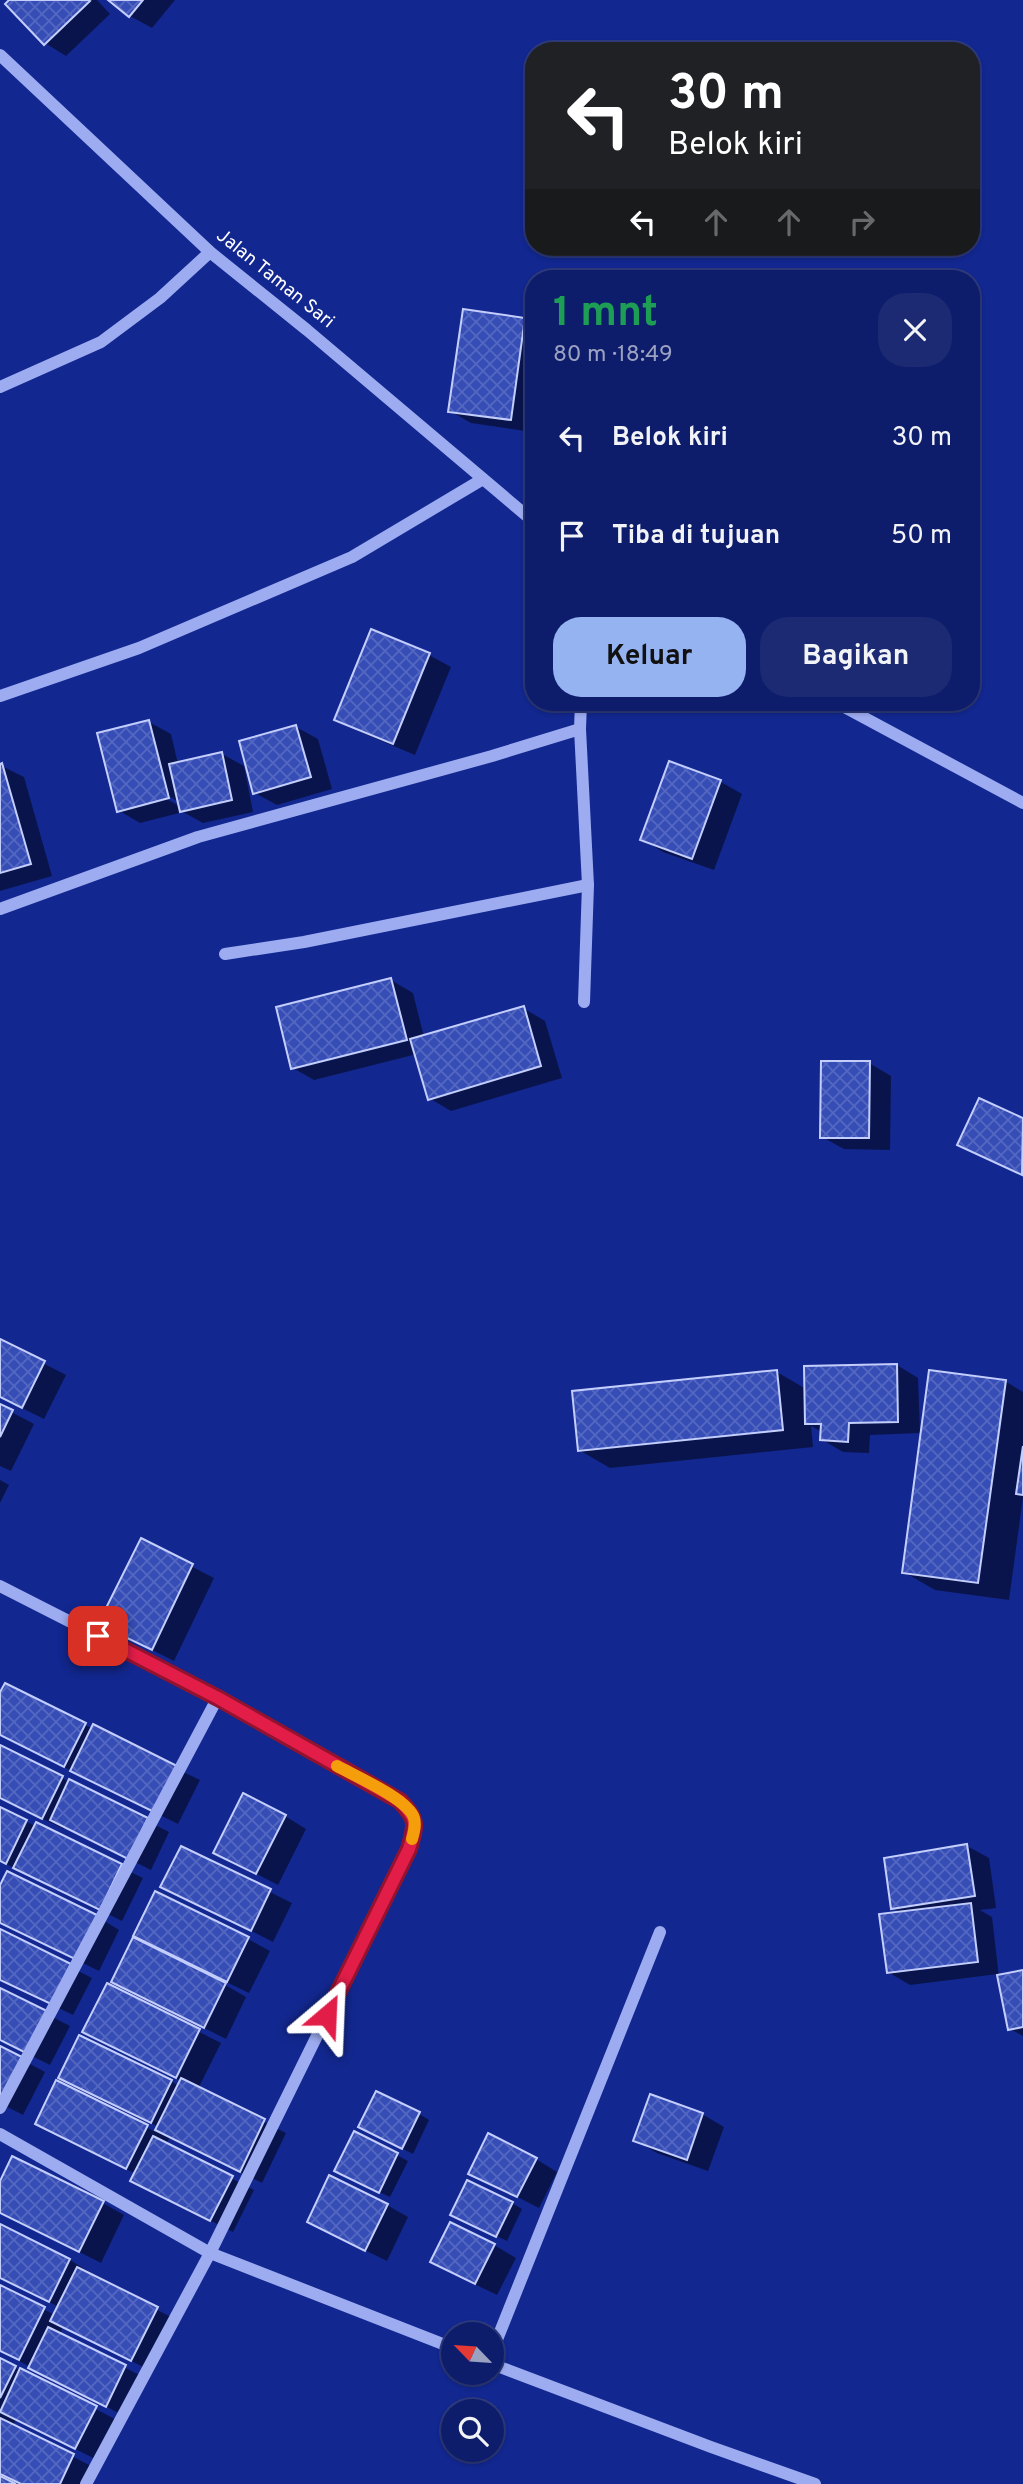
<!DOCTYPE html>
<html lang="id">
<head>
<meta charset="utf-8">
<style>
  body { margin:0; font-family:Overpass,sans-serif; background:#1c2a73; color:#f1f3f6; height:100vh; display:flex; flex-direction:column; font-size:26px; white-space:nowrap }
  * { box-sizing:border-box; margin:0 }
  p { font-size:23px; color:#9ba2c1 }
  .icon { flex:none; width:38px; height:38px; fill:none; stroke:currentColor; stroke-width:2; stroke-linecap:round; stroke-linejoin:round }
  .map { position:relative; flex:1; overflow:hidden }
  .panel { position:absolute; left:525px; top:270px; width:455px; height:441px; display:flex; flex-direction:column; background:#0e1d6b; border-radius:28px; box-shadow:0 2px 5px #0004,0 0 0 2px #2e3b7e }
  .panel>* { flex:none }
  .guide { position:absolute; left:525px; top:42px; width:455px; height:214px; border-radius:28px; box-shadow:0 2px 5px #0004,0 0 0 2px #2e3b7e; background:#202124; color:#fff; overflow:hidden }
  .needle { width:46px; rotate:295deg }
  .tools { position:absolute; left:441px; top:2322px; display:grid; gap:14px }
  .tools a { display:grid; place-items:center; width:63px; height:63px; border-radius:50%; background:#0e1d6b; box-shadow:0 2px 5px #0004,0 0 0 2px #2e3b7e; font-size:35px }
  .pin { position:absolute; display:grid; place-items:center; width:60px; height:60px; color:#fff; margin:-30px; border-radius:14px; box-shadow:0 4px 10px #0006 }
  .me { position:absolute; width:77px; margin:-38px; rotate:26deg; stroke-linejoin:round; filter:drop-shadow(0 0 5px #0008) }
  .turn { display:flex; align-items:center; gap:24px; height:147px; padding:0 28px; font-size:32px }
  .turn .icon { width:91px; height:91px; stroke-width:2.5 }
  .turn b { display:block; font-size:49px; line-height:60px }
  .lanes { display:flex; align-items:center; height:66px; padding:0 28px; background:#0003; justify-content:center; gap:35px; direction:ltr }
  .lanes .off { opacity:.35 }
  .round { display:grid; place-items:center; flex:none; width:74px; height:74px; border-radius:28px; background:#1c2a73 }
  .head { display:flex; align-items:center; justify-content:space-between; height:119px; padding:0 28px }
  h1 { font-size:42px; font-weight:700; line-height:52px; color:#1e9e55 }
  .button { display:flex; gap:14px; margin-top:auto; padding:14px 28px }
  .button a { flex:1; height:80px; border-radius:28px; background:#95b2f1; color:#111; font-size:28px; font-weight:700; line-height:80px; text-align:center }
  .button a+a { background:#1c2a73; color:#f1f3f6 }
  ul { padding:0; list-style:none }
  li { display:flex; align-items:center; gap:21px; height:98px; padding:0 28px }
  li div { flex:1 }
  li b { display:block; font-size:26px }
  li em { font-style:normal }
  .map>svg:first-child { display:block }
  .shadow { fill:#0007; fill-rule:evenodd }
  .building { fill:url(#building-cross-hatch); stroke:#c4cefc; stroke-width:2 }
  .lines { fill:none; stroke-linecap:round; stroke-linejoin:round }
  .minor { stroke:#9dacf1; stroke-width:12 }
  .route-casing { stroke:#92132f; stroke-width:18 }
  .route { stroke:#e11d48; stroke-width:12 }
  .slow { stroke:#f59e0b; stroke-width:12 }
  .labels { text-anchor:middle; dominant-baseline:central; stroke-width:6; stroke-linejoin:round; paint-order:stroke }
  .street-label { font-size:19px; fill:#fff; stroke:#12278f }
</style>
</head>
<body>
<div class="map">
<svg width="1023" height="2484" viewBox="0 0 1023 2484">
  <defs>
    <pattern id="building-cross-hatch" width="8" height="8" patternUnits="userSpaceOnUse" patternTransform="scale(1.75)"><rect width="8" height="8" fill="#364db6"/><path d="M0 0l8 8M0 8l8-8" fill="none" stroke="#5468c1"/></pattern>
  </defs>
  <rect width="100%" height="100%" fill="#12278f"/>
  <g class="shadow">
    <polygon points="11,0 97,0 110,14 66,56 45,43"/>
    <polygon points="111,0 175,0 152,28 130,16"/>
    <polygon points="525,319 534,325 532,432 471,423 450,411"/>
    <polygon points="372,631 429,655 451,667 415,755 358,731 337,719"/>
    <path d="M149,722L171,734L178,764L222,754L244,766L253,812L203,823L183,812L140,823L118,810ZM162,792L179,802V806L160,795Z"/>
    <polygon points="296,727 318,739 332,789 277,805 255,793"/>
    <polygon points="670,763 721,782 742,794 714,870 663,852 642,839"/>
    <polygon points="0,765 24,777 52,876 0,891"/>
    <polygon points="391,980 413,993 424,1037 523,1008 545,1021 562,1078 451,1111 429,1098 417,1054 314,1080 293,1068"/>
    <polygon points="869,1063 891,1076 890,1150 844,1149 822,1137"/>
    <polygon points="980,1100 1023,1120 1023,1176 960,1144"/>
    <polygon points="0,1341 66,1375 44,1419 0,1397"/>
    <polygon points="897,1365 918,1378 920,1433 870,1435 869,1453 843,1452 821,1439 822,1432 811,1426 813,1447 610,1468 579,1450 777,1372 806,1389"/>
    <polygon points="1005,1381 1023,1392 1023,1497 1009,1600 935,1590 904,1572"/>
    <polygon points="0,1406 34,1424 11,1471 0,1466"/>
    <polygon points="0,1480 9,1485 0,1503"/>
    <polygon points="142,1541 214,1578 174,1661 122,1635"/>
    <polygon points="0,1696 85,1725 200,1780 178,1824 0,1735"/>
    <polygon points="0,1747 169,1832 151,1870 65,1827 64,1829 0,1798"/>
    <polygon points="0,1809 143,1878 122,1921 0,1861"/>
    <polygon points="285,1816 306,1829 278,1885 215,1852"/>
    <polygon points="967,1846 989,1858 996,1908 980,1910 992,1917 999,1977 1023,1972 1023,2036 1010,2029 998,1974 910,1985 888,1972 902,1913 893,1908"/>
    <polygon points="182,1848 292,1903 273,1942 163,1886"/>
    <polygon points="0,1888 98,1917 119,1930 99,1971 0,1922"/>
    <polygon points="0,1931 92,1978 73,2015 0,1980"/>
    <polygon points="136,1935 248,1939 270,1951 249,1993 222,1980 220,1982 246,1997 226,2039 113,1982 161,1950"/>
    <polygon points="107,1985 221,2043 198,2089 286,2133 262,2183 170,2137 166,2144 254,2190 233,2232 132,2181 136,2174 59,2136 57,2083 156,2132 159,2127 82,2090 171,2081 179,2086 181,2081 84,2031"/>
    <polygon points="0,1990 70,2026 50,2065 0,2040"/>
    <polygon points="0,2048 45,2072 23,2115 0,2103"/>
    <polygon points="419,2114 429,2120 413,2154 371,2133"/>
    <polygon points="702,2114 724,2127 708,2171 657,2153 635,2140"/>
    <polygon points="355,2133 408,2161 390,2197 346,2176"/>
    <polygon points="536,2159 557,2172 539,2208 470,2173"/>
    <polygon points="0,2185 103,2203 124,2215 101,2263 0,2212"/>
    <polygon points="512,2203 522,2209 507,2241 463,2220"/>
    <polygon points="387,2205 408,2217 387,2261 330,2233"/>
    <polygon points="0,2226 70,2260 91,2273 90,2276 179,2321 153,2372 63,2326 60,2334 147,2379 128,2418 0,2351 0,2287 55,2315 59,2307 0,2278"/>
    <polygon points="494,2245 516,2258 497,2295 454,2274"/>
    <polygon points="0,2360 117,2420 97,2460 16,2419 13,2426 95,2468 87,2484 20,2484 15,2481 13,2484 0,2484 0,2478 3,2476 0,2474"/>
  </g>
  <g class="building">
    <polygon points="9,0 88,0 90,1 44,45 5,4"/>
    <polygon points="108,0 143,0 129,17"/>
    <polygon points="463,309 525,318 511,420 448,412"/>
    <polygon points="533,343 534,343 534,421 532,421"/>
    <polygon points="371,629 430,653 393,744 334,720"/>
    <polygon points="149,720 169,798 117,812 97,733"/>
    <polygon points="296,725 311,777 253,794 239,741"/>
    <polygon points="222,752 232,800 180,812 169,764"/>
    <polygon points="669,761 721,780 692,859 640,840"/>
    <polygon points="2,763 31,864 0,873 0,764"/>
    <polygon points="391,978 407,1040 291,1069 276,1007"/>
    <polygon points="524,1006 541,1066 428,1100 410,1039"/>
    <polygon points="821,1061 870,1061 869,1138 820,1138"/>
    <polygon points="979,1098 1023,1118 1022,1175 957,1145"/>
    <polygon points="0,1339 45,1361 22,1408 0,1397"/>
    <polygon points="897,1364 898,1422 849,1423 848,1442 820,1440 821,1424 805,1424 804,1366"/>
    <polygon points="777,1370 783,1430 578,1451 572,1391"/>
    <polygon points="929,1370 1006,1380 978,1583 902,1573"/>
    <polygon points="0,1404 13,1410 0,1437"/>
    <polygon points="1023,1446 1023,1495 1016,1494"/>
    <polygon points="141,1538 193,1564 152,1650 98,1624"/>
    <polygon points="5,1683 86,1723 64,1767 0,1735 0,1692"/>
    <polygon points="93,1724 179,1767 156,1813 70,1771"/>
    <polygon points="0,1745 63,1776 42,1819 0,1798"/>
    <polygon points="69,1779 148,1818 128,1859 50,1820"/>
    <polygon points="243,1793 286,1815 256,1874 213,1853"/>
    <polygon points="0,1807 27,1820 6,1864 0,1861"/>
    <polygon points="36,1822 122,1864 100,1910 13,1868"/>
    <polygon points="967,1844 975,1896 891,1909 884,1858"/>
    <polygon points="181,1846 271,1889 251,1931 160,1887"/>
    <polygon points="7,1871 99,1916 77,1960 0,1923 0,1885"/>
    <polygon points="155,1891 249,1937 227,1982 133,1936"/>
    <polygon points="971,1903 978,1962 887,1973 879,1914"/>
    <polygon points="0,1929 71,1964 51,2004 0,1980"/>
    <polygon points="133,1937 226,1983 204,2028 111,1982"/>
    <polygon points="1023,1970 1023,2027 1008,2030 997,1975"/>
    <polygon points="107,1983 200,2029 176,2078 82,2032"/>
    <polygon points="0,1988 49,2012 28,2054 0,2040"/>
    <polygon points="79,2035 172,2080 151,2123 58,2078"/>
    <polygon points="0,2046 24,2058 0,2103"/>
    <polygon points="181,2078 265,2119 240,2172 155,2130"/>
    <polygon points="56,2080 148,2125 126,2169 35,2124"/>
    <polygon points="376,2091 420,2112 402,2149 358,2127"/>
    <polygon points="650,2094 703,2113 687,2160 633,2141"/>
    <polygon points="354,2131 398,2153 379,2193 334,2171"/>
    <polygon points="488,2133 537,2158 517,2197 468,2174"/>
    <polygon points="153,2136 233,2176 210,2221 130,2181"/>
    <polygon points="12,2156 104,2201 79,2252 0,2213 0,2181"/>
    <polygon points="329,2175 388,2204 365,2251 307,2222"/>
    <polygon points="467,2180 513,2202 496,2237 450,2215"/>
    <polygon points="450,2222 495,2244 475,2284 430,2262"/>
    <polygon points="0,2224 70,2259 49,2302 0,2278"/>
    <polygon points="77,2267 158,2307 131,2361 50,2321"/>
    <polygon points="0,2285 45,2307 19,2360 0,2351"/>
    <polygon points="48,2327 126,2365 106,2407 28,2368"/>
    <polygon points="0,2358 16,2366 0,2398"/>
    <polygon points="20,2368 97,2406 75,2449 0,2412"/>
    <polygon points="0,2418 74,2454 60,2484 21,2484 0,2474"/>
    <polygon points="0,2476 16,2484 0,2484"/>
  </g>
  <g class="lines">
    <g class="minor">
      <polyline points="0,55 210,252 307,330 534,522"/>
      <polyline points="0,387 101,342 160,298 210,252"/>
      <polyline points="0,696 139,648 352,557 483,479"/>
      <polyline points="581,702 580,729 588,885 584,1002"/>
      <polyline points="835,702 1023,803"/>
      <polyline points="0,909 198,837 492,756 580,729"/>
      <polyline points="225,954 304,942 588,885"/>
      <path d="M0,1586L218,1697L400,1801C418,1820 416,1824 409,1849L210,2253L86,2484"/>
      <polyline points="0,2108 218,1697"/>
      <polyline points="0,2134 210,2253 453,2348"/>
      <polyline points="492,2352 660,1932"/>
      <polyline points="492,2364 711,2447 815,2484"/>
    </g>
  </g>
  <g class="lines">
    <g class="route-casing">
      <path id="route" d="M98,1636L218,1698L400,1801C418,1820 416,1824 409,1849L327,2015"/>
    </g>
    <use href="#route" class="route"/>
    <path class="slow" d="M337,1766C355,1776 408,1799 414,1818C416,1825 414,1832 412,1839"/>
  </g>
  <g class="labels">
    <g class="street-label">
      <text transform="translate(275 279) rotate(39)">Jalan Taman Sari</text>
    </g>
  </g>
</svg>
<div class="tools">
<a><svg class="needle" viewBox="-14 -14 28 28"><path d="M0-13l5 13h-10z" fill="#e53935"/><path d="M0 13l5-13h-10z" fill="#9ba2c1"/></svg></a>
<a><svg class="icon" aria-label="search" viewBox="0 0 24 24"><circle cx="10" cy="10" r="6"/><path d="M15 15l6 6"/></svg></a>
</div>
<div class="pin" style="left:98px;top:1636px;background:#d93025"><svg class="icon" aria-label="arrive" viewBox="0 0 24 24"><path d="M6 21V4h12l-3 4 3 4H6"/></svg></div>
<svg class="me" style="left:327px;top:2015px" viewBox="-20 -20 40 40"><path d="M0-17L14 15 0 8-14 15z" fill="#e11d48" stroke="#fff" stroke-width="4"/></svg>
<div class="guide">
<div class="turn"><svg class="icon" aria-label="left" viewBox="0 0 24 24"><path d="M17 20v-9H6M10 6l-5 5 5 5"/></svg><div><b>30 m</b>Belok kiri</div></div>
<div class="lanes"><svg class="icon" aria-label="left" viewBox="0 0 24 24"><path d="M17 20v-9H6M10 6l-5 5 5 5"/></svg><svg class="icon off" aria-label="ahead" viewBox="0 0 24 24"><path d="M12 20V5M6 11l6-6 6 6"/></svg><svg class="icon off" aria-label="ahead" viewBox="0 0 24 24"><path d="M12 20V5M6 11l6-6 6 6"/></svg><svg class="icon off" aria-label="right" viewBox="0 0 24 24"><path d="M7 20v-9h11M14 6l5 5-5 5"/></svg></div>
</div>
<section class="panel">
<div class="head"><div><h1>1 mnt</h1><p>80 m · 18:49</p></div><a class="round"><svg class="icon" aria-label="close" viewBox="0 0 24 24"><path d="M6 6l12 12M18 6L6 18"/></svg></a></div>
<ul>
<li><svg class="icon" aria-label="left" viewBox="0 0 24 24"><path d="M17 20v-9H6M10 6l-5 5 5 5"/></svg><div><b>Belok kiri</b></div><em>30 m</em></li>
<li><svg class="icon" aria-label="arrive" viewBox="0 0 24 24"><path d="M6 21V4h12l-3 4 3 4H6"/></svg><div><b>Tiba di tujuan</b></div><em>50 m</em></li>
</ul>
<div class="button"><a>Keluar</a><a>Bagikan</a></div>
</section>
</div>
</body>
</html>
